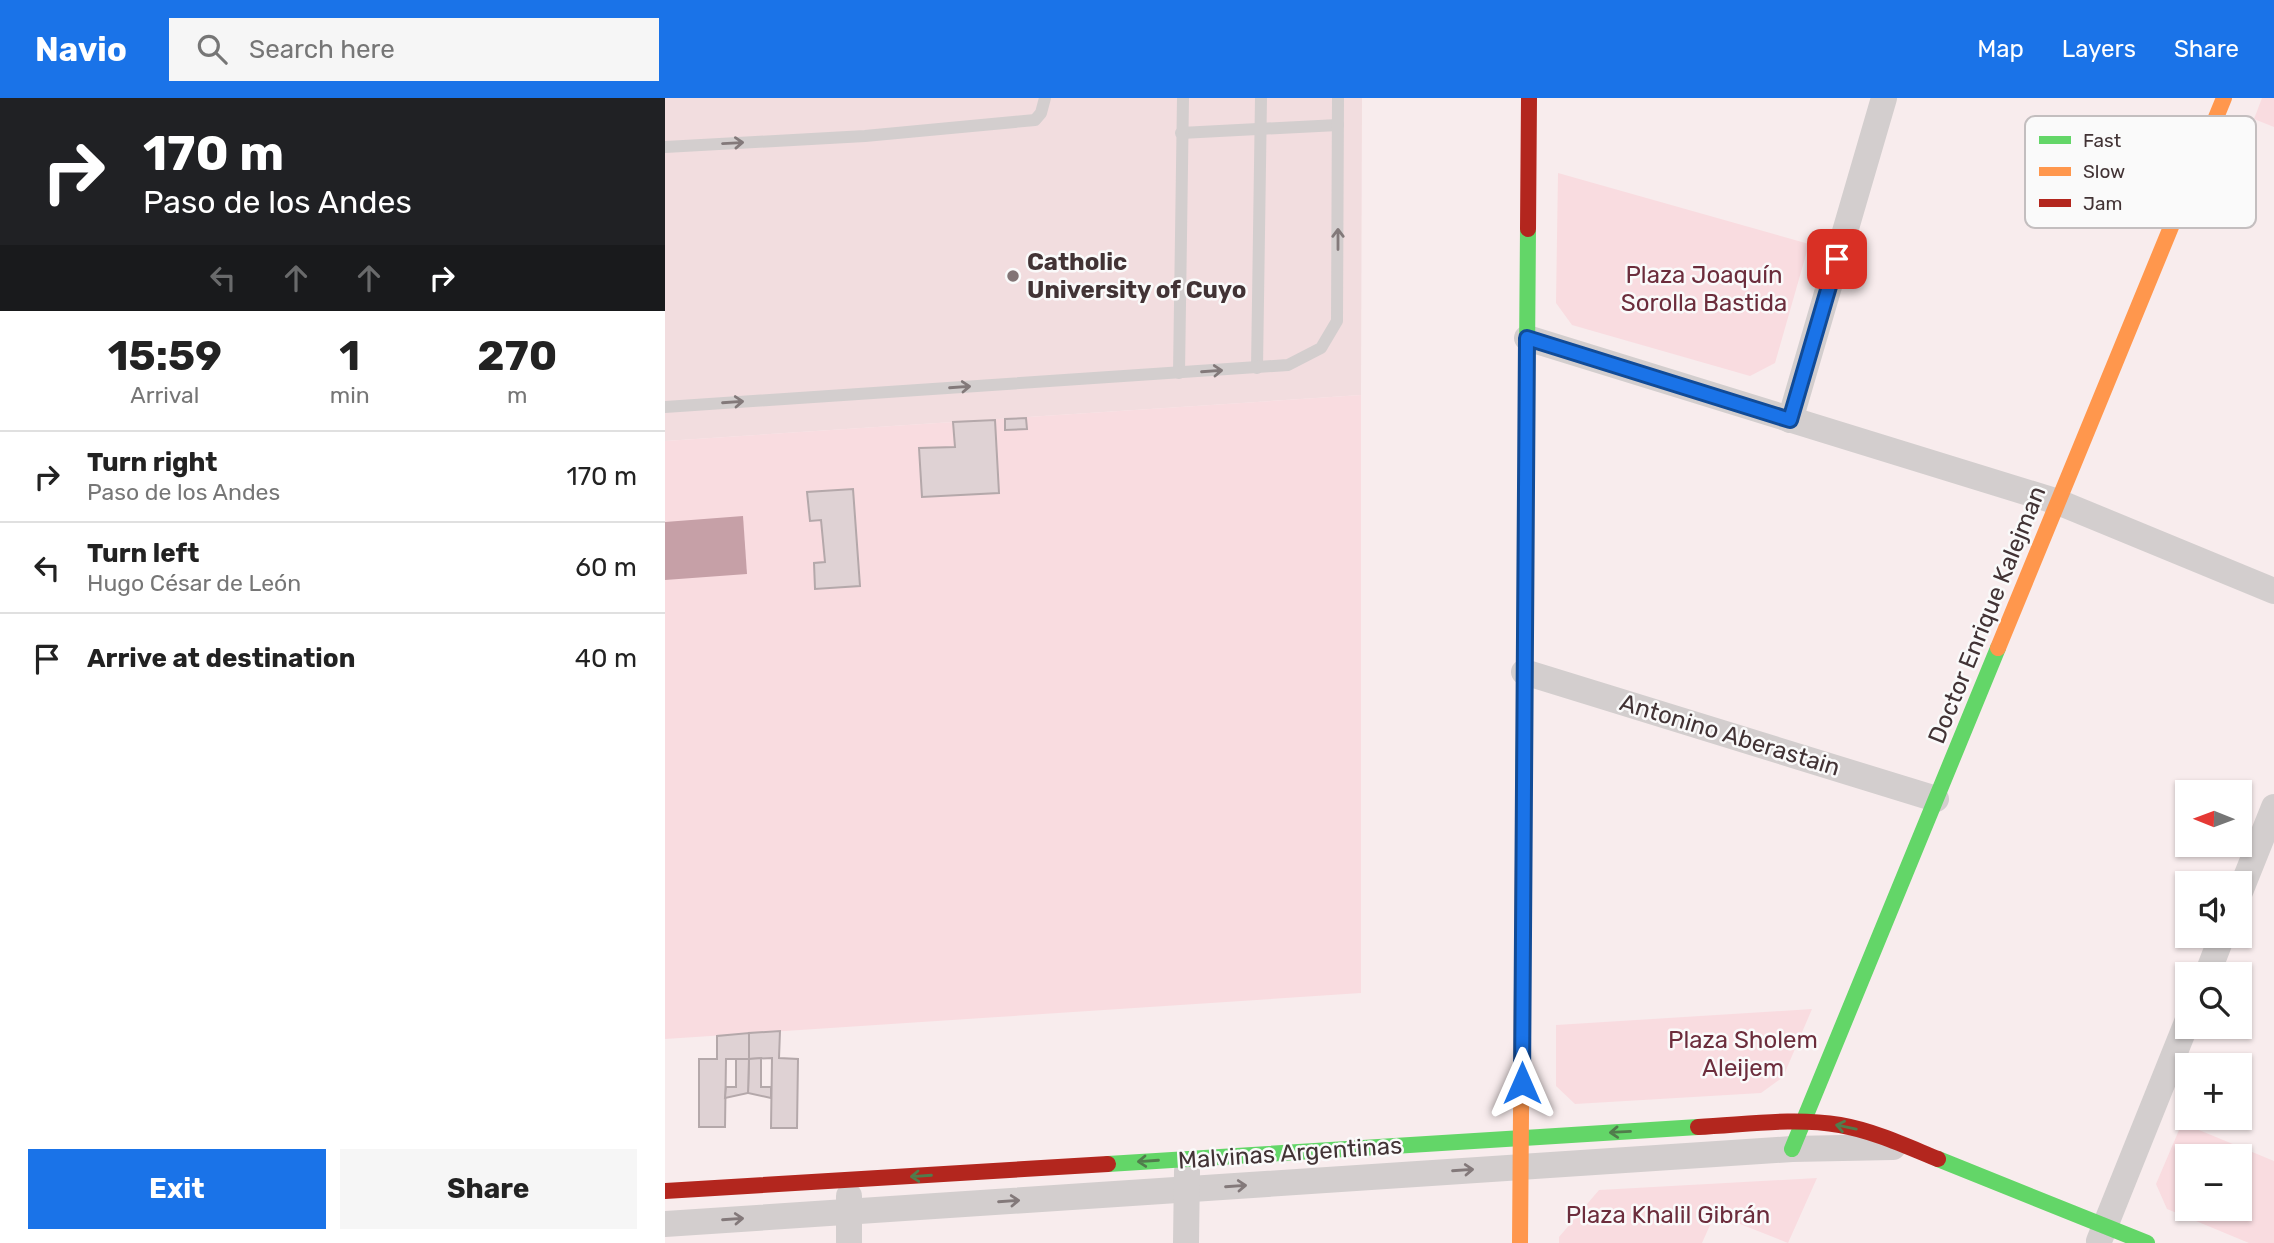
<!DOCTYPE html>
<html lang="en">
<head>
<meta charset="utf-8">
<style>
  body { margin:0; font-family:Rubik,sans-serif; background:#f6f6f6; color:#222; height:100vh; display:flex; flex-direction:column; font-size:26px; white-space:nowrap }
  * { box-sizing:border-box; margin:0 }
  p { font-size:23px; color:#767676 }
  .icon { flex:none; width:38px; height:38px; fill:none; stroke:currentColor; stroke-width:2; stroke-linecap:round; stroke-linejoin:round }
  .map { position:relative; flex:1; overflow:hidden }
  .drawer { display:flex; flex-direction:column; background:#fff; width:665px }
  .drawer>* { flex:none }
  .guide { background:#202124; color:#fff; overflow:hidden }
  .needle { width:46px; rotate:271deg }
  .tools { position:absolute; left:1510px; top:682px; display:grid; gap:14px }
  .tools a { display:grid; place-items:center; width:77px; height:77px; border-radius:0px; background:#fff; box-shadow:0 2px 5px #0004; font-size:35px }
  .pin { position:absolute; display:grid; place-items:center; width:60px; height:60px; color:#fff; margin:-30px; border-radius:14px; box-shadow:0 4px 10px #0006 }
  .me { position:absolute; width:77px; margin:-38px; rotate:0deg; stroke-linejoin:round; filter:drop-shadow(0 0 5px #0008) }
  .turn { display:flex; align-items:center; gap:24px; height:147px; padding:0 28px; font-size:32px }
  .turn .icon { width:91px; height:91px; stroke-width:2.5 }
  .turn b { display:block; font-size:49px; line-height:60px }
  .lanes { display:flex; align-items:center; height:66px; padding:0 28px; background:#0003; justify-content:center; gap:35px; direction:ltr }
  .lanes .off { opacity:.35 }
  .eta { display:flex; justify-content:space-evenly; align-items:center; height:119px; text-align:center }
  .eta b { font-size:42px; font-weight:700; line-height:49px }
  .cta { display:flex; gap:14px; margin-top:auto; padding:14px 28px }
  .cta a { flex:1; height:80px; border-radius:0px; background:#1a73e8; color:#fff; font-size:28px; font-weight:700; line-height:80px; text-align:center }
  .cta a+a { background:#f6f6f6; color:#222 }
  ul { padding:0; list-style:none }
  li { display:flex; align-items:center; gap:21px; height:91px; padding:0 28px; border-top:2px solid #e0e0e0 }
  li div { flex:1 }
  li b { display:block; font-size:26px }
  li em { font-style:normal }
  header { display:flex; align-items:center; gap:42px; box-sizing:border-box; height:98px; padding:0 35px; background:#1a73e8; color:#fff }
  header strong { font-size:33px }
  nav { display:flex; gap:38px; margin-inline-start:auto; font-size:24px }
  .search { width:490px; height:63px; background:#f6f6f6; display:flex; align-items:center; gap:18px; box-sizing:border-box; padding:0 24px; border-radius:0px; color:#767676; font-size:26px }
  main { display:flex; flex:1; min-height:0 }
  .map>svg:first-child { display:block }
  .built { fill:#f2dddf }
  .green { fill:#f9dce0; fill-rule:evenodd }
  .water { fill:#c6a0a7 }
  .building { fill:#dfd2d4; stroke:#b4a8aa; stroke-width:2 }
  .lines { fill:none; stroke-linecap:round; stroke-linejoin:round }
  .lane { stroke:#d3cece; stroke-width:12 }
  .street { stroke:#d3cece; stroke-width:26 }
  .fast { stroke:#63d668; stroke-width:16 }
  .slow { stroke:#ff974d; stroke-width:16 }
  .jam { stroke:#b3261e; stroke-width:16 }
  .oneway { stroke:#83797a }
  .oneway2 { stroke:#517c4c }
  .route-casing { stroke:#114b97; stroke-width:18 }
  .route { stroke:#1a73e8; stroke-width:12 }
  .poi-dot { fill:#827475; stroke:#fafafa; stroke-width:2.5 }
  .labels { text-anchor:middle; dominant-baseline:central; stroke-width:5; stroke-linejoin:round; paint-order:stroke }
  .poi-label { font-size:24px; font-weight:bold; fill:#423335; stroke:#fafafa; text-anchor:start }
  .park-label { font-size:24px; fill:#6c2d3c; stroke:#fafafa }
  .street-label { font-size:24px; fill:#423335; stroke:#fafafa }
  .key { fill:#fafafa; stroke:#c3bebf; stroke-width:2 }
  .key-label { font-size:19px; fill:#423335 }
</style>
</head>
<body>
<header>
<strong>Navio</strong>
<div class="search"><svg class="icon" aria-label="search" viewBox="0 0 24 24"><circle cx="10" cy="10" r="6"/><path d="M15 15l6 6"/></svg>Search here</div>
<nav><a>Map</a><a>Layers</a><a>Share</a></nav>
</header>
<main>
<section class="drawer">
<div class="guide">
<div class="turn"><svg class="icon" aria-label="right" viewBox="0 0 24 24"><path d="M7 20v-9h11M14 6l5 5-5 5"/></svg><div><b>170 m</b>Paso de los Andes</div></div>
<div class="lanes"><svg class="icon off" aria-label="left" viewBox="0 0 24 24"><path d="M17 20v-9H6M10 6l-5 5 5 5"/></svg><svg class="icon off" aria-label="ahead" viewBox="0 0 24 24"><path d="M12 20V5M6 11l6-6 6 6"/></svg><svg class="icon off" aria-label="ahead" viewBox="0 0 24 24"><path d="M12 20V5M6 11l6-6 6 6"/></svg><svg class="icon" aria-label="right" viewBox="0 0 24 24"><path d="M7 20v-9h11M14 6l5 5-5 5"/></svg></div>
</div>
<div class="eta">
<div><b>15:59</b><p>Arrival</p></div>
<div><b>1</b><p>min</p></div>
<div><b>270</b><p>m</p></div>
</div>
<ul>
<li><svg class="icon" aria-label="right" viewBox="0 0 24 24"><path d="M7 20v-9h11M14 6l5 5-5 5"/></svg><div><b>Turn right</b><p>Paso de los Andes</p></div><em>170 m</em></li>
<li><svg class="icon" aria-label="left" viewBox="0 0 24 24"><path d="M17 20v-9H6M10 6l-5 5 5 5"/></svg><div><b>Turn left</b><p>Hugo César de León</p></div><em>60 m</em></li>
<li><svg class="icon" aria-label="arrive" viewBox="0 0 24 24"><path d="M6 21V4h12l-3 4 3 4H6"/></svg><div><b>Arrive at destination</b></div><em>40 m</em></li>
</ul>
<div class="cta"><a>Exit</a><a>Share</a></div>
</section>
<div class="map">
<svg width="1609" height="1145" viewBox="0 0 1609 1145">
  <rect width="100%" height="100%" fill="#f8eced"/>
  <polygon class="built" points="0,0 697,0 696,297 0,343"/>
  <g class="green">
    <polygon points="1597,0 1609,0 1609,29 1589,21"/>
    <polygon points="893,75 1144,146 1110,265 1085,278 907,227 891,205"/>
    <polygon points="696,297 696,895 0,941 0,343"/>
    <polygon points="1147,911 1118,979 1096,995 910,1006 891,988 891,927"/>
    <path d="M1517,1025L1609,1063V1145H1584L1502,1111L1491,1086ZM1522,1059H1575V1111H1522Z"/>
    <polygon points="1152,1080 1123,1145 1050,1116 1037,1145 894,1145 894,1139 934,1092"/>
  </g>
  <polygon class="water" points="78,418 82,476 0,482 0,424"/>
  <g class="building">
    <polygon points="361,320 362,331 340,332 340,321"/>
    <polygon points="330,322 334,395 257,399 254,350 290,349 288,324"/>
    <polygon points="188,391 195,488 150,491 149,465 160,464 156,422 145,423 142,394"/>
    <polygon points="115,933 114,960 133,961 132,1030 106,1030 107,960 84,961 84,935"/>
    <polygon points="84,935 84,961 61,961 60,1029 34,1029 34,961 52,961 52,938"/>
    <polygon points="96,960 96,989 106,989 106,1000 83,995 84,961"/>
    <polygon points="71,961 84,961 83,995 60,1000 61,989 71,989"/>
  </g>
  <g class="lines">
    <g class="lane">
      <polyline points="516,35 673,27"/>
      <polyline points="0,49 200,38 370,22 376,15 380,0"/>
      <polyline points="592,270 596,0"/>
      <polyline points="514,275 518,0"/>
      <polyline points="0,309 623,267 656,250 672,223 673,0"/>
    </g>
    <g class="street">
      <polyline points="862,240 1393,404 1609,493"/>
      <polyline points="1125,322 1219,0"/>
      <polyline points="859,574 1271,701"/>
      <polyline points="1575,794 1609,709"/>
      <polyline points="1542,877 1557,838"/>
      <polyline points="0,1126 1127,1051 1228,1049"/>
      <polyline points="1434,1143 1522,924"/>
      <polyline points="184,1145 184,1098"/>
      <polyline points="521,1145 522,1073"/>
    </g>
    <g class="fast">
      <polyline points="858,761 863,131"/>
      <polyline points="1127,1051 1333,550"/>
      <polyline points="1273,1061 1482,1145"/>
      <polyline points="443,1066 1033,1029"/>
    </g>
    <g class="slow">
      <polyline points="1333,550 1559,0"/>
      <polyline points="855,1145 858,761"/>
    </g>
    <g class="jam">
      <polyline points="863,131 864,0"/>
      <path d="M1033,1029C1079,1027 1128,1019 1175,1027C1209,1033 1241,1048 1273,1061"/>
      <polyline points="0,1093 443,1066"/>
    </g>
  </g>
  <defs><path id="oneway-shaft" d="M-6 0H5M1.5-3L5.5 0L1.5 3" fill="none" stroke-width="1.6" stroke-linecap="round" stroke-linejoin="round" transform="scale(1.75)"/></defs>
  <g class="oneway">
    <use href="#oneway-shaft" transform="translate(68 45) rotate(-3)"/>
    <use href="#oneway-shaft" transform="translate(673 141) rotate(-90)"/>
    <use href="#oneway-shaft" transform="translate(547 273) rotate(-4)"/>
    <use href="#oneway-shaft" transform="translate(295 289) rotate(-4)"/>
    <use href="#oneway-shaft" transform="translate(68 304) rotate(-4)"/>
    <use href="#oneway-shaft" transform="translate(798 1072) rotate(-4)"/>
    <use href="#oneway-shaft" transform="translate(571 1088) rotate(-4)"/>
    <use href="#oneway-shaft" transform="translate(344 1103) rotate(-4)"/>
    <use href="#oneway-shaft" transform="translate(68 1121) rotate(-4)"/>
  </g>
  <g class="oneway2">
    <use href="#oneway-shaft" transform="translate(1181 1029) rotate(-168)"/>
    <use href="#oneway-shaft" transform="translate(955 1034) rotate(177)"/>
    <use href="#oneway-shaft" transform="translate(483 1063) rotate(176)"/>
    <use href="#oneway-shaft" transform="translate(256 1078) rotate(176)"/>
  </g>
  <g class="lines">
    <g class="route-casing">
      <polyline id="route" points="857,985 862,240 1125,322 1172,161"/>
    </g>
    <use href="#route" class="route"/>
  </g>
  <circle class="poi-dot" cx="348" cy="178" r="7"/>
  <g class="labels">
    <g class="poi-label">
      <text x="362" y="164">Catholic<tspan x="362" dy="28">University of Cuyo</tspan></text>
    </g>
    <g class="park-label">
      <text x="1039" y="177">Plaza Joaquín<tspan x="1039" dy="28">Sorolla Bastida</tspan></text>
      <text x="1078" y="942">Plaza Sholem<tspan x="1078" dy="28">Aleijem</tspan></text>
      <text x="1003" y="1117">Plaza Khalil Gibrán</text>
    </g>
    <g class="street-label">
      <text transform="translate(1322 517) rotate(-68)">Doctor Enrique Kalejman</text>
      <text transform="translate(1065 637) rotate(17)">Antonino Aberastain</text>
      <text transform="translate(625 1055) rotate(-4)">Malvinas Argentinas</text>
    </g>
  </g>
  <rect x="1360" y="18" width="231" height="112" rx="10" class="key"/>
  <rect x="1374" y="38" width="32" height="8" fill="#63d668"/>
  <rect x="1374" y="69" width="32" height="9" fill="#ff974d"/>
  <rect x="1374" y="101" width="32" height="8" fill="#b3261e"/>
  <g class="key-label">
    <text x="1418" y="49">Fast</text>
    <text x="1418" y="80">Slow</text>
    <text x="1418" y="112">Jam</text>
  </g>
</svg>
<div class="tools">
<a><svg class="needle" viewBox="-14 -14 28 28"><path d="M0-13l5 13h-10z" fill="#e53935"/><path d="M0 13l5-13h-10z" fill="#767676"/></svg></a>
<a><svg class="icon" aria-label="sound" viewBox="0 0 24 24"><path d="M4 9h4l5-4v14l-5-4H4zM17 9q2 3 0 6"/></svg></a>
<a><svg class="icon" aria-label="search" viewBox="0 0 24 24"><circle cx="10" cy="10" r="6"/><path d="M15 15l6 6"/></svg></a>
<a>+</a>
<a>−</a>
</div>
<div class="pin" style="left:1172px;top:161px;background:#d93025"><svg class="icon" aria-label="arrive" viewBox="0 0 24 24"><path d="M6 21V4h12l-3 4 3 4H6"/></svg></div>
<svg class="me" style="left:857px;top:985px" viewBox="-20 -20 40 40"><path d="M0-17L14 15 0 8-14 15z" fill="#1a73e8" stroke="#fff" stroke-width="4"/></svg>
</div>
</main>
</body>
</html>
